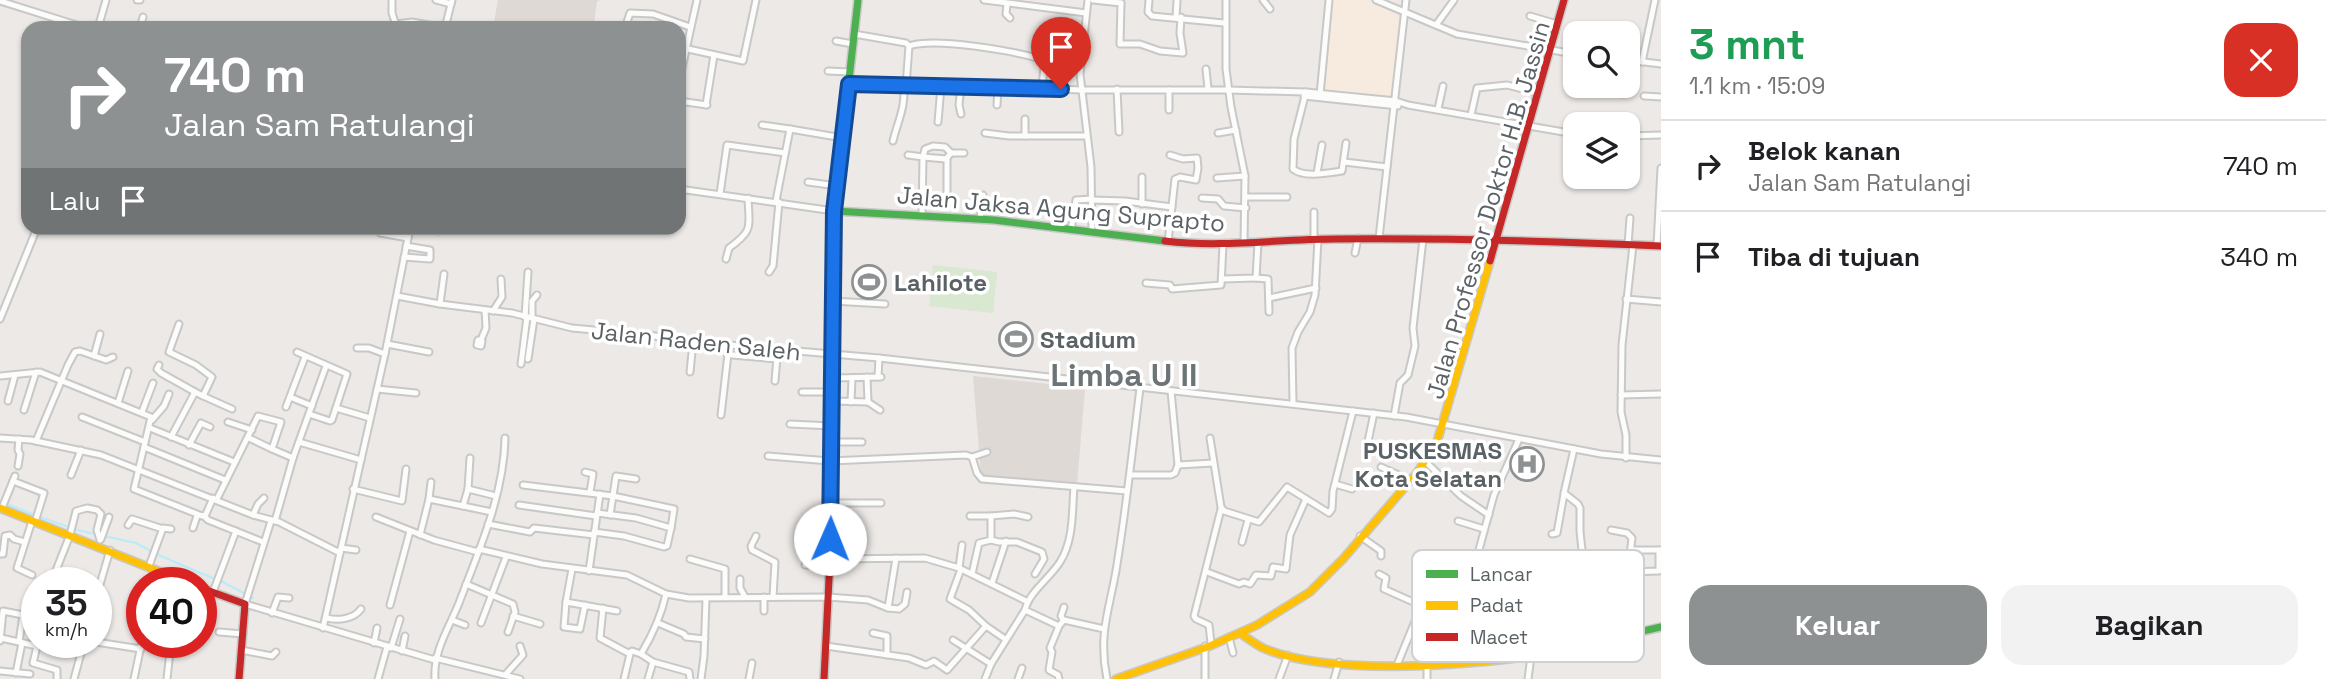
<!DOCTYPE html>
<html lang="id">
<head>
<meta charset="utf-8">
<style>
  body { margin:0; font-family:"Space Grotesk",sans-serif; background:#f2f2f2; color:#202124; height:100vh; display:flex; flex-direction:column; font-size:26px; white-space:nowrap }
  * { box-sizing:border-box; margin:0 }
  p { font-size:23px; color:#757577 }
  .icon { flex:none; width:38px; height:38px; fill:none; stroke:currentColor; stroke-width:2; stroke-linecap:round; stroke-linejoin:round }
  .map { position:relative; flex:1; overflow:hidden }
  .side { display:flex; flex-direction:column; background:#fff; width:665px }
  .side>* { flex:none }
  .guide { position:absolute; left:21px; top:21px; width:665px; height:214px; border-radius:21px; box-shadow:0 2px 5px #0004; background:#8e9192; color:#fff; overflow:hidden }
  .tools { position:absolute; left:1563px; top:21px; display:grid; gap:14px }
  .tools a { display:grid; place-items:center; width:77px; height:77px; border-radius:14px; background:#fff; box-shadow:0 2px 5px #0004; font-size:35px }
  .speed { position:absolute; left:21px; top:567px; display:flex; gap:14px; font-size:35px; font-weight:700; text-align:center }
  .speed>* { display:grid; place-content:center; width:91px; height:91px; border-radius:50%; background:#fff; box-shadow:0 2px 5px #0004; line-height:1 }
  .speed small { font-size:18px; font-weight:400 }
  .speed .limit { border:10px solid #d22; background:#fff; color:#111 }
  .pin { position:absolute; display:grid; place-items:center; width:60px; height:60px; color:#fff; margin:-72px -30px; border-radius:50% 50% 50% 0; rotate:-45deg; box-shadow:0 0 7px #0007 }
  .pin .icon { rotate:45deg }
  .me { position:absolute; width:77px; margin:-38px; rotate:1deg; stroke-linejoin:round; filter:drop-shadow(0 0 5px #0008) }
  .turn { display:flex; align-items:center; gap:24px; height:147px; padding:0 28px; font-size:32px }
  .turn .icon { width:91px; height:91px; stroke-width:2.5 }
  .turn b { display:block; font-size:49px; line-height:60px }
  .then { display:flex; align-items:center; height:66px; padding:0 28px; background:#0003; gap:14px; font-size:26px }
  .round { display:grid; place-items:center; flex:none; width:74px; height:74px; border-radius:21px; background:#f2f2f2 }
  .head { display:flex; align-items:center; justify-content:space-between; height:119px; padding:0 28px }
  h1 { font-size:42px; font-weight:700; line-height:52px; color:#1e9e55 }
  .button { display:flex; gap:14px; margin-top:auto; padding:14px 28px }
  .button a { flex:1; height:80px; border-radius:21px; background:#8e9192; color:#fff; font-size:28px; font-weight:700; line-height:80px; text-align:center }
  .button a+a { background:#f2f2f2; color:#202124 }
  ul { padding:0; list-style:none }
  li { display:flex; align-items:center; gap:21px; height:91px; padding:0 28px; border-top:2px solid #e0e0e0 }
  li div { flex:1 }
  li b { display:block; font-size:26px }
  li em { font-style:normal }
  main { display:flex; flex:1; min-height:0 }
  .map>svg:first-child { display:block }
  .commercial { fill:#f6ebde }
  .education { fill:#ded9d5 }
  .green { fill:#d9e8d0 }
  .water { fill:#b9ecf8 }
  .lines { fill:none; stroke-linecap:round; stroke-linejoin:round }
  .stream { stroke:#b9ecf8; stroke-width:2 }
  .street-casing { stroke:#c8c8c8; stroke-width:9 }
  .fast-casing { stroke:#c7c8c7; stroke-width:10 }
  .slow-casing { stroke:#c7c8c7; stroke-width:10 }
  .jam-casing { stroke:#c7c8c7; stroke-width:10 }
  .street { stroke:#fcfcfb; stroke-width:5 }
  .fast { stroke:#4caf50; stroke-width:7 }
  .slow { stroke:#ffc107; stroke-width:7 }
  .jam { stroke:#c62828; stroke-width:7 }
  .route-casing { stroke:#114b97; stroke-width:18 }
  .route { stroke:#1a73e8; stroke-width:12 }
  .labels { text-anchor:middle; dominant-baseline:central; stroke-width:7; stroke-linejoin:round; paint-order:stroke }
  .street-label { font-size:24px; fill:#5b6265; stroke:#fff }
  .poi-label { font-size:24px; font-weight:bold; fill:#5b6265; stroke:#fff; text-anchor:start }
  .district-label { font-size:32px; font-weight:bold; fill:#6c7477; stroke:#fff }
  .key { fill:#fff; stroke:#ced0d1; stroke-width:2 }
  .key-label { font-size:19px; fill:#5b6265 }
</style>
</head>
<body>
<main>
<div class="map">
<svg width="1661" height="679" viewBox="0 0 1661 679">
  <rect width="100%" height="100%" fill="#ece9e6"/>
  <polygon class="commercial" points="1332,0 1367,0 1398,13 1399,19 1392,99 1327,92 1324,86 1323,70"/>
  <g class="education">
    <polygon points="498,0 601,0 597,1 594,25 606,28 493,28"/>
    <polygon points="973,376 1085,388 1077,484 981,475"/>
  </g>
  <polygon class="green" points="933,265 997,272 993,313 929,306"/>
  <polygon class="water" points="853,273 886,275 885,291 852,289"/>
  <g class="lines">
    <g class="stream">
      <polyline points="7,504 35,515"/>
      <polyline points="40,517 77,530 95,534"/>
      <polyline points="104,536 136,543 151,551"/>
      <polyline points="156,554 215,579"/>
      <polyline points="221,581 253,598"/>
    </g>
    <g class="street-casing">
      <g id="street">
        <polyline points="137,0 140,0"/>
        <polyline points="392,0 392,13 397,28"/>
        <polyline points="436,0 451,4"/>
        <polyline points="984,0 1086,13"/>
        <polyline points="1088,0 1080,74 1091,167 1092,232"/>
        <polyline points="1093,0 1121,3"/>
        <polyline points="1149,0 1148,12 1152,16 1224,23"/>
        <polyline points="1226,0 1226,69 1231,107 1245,176 1244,243"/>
        <polyline points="1263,0 1270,9"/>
        <polyline points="1376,0 1457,34 1575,54"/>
        <polyline points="0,1 86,28"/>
        <polyline points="1121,3 1120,44 1140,44 1160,51 1183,53 1180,33 1181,17"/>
        <polyline points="1007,4 1006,14 1010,18"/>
        <polyline points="1530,16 1557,24"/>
        <polyline points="1176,17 1177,1"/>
        <polyline points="396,24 412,22 445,28 452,0"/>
        <polyline points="1436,25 1454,0"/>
        <polyline points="98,28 106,0"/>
        <polyline points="140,28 143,17"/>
        <polyline points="625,28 630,13 653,14 690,27"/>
        <polyline points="854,34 906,43 909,46 906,86"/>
        <polyline points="836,41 853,44"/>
        <path d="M909,46C935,37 1013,51 1041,59"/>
        <polyline points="679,47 743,61 756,0"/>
        <polyline points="1628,60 1661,64"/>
        <polyline points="1642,62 1655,0"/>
        <polyline points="1206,69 1208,89"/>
        <polyline points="828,71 850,72"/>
        <polyline points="679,82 697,0"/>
        <polyline points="849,84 982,86 1081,90 1228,90 1306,92 1396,101 1408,105 1575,134"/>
        <polyline points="961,85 959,105 961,114"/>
        <polyline points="1042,88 1044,67"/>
        <polyline points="1117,89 1119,132"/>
        <polyline points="1169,90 1169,110"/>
        <path d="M1306,92L1294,139L1293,169C1304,178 1328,173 1342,171L1346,143"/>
        <polyline points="1623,94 1624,86"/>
        <polyline points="1320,95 1329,0"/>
        <polyline points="1304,96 1398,106"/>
        <polyline points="1644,96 1661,97"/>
        <polyline points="679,101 707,105"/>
        <polyline points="706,105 714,55"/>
        <polyline points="997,105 998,87"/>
        <polyline points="1438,109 1443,86"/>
        <polyline points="1471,115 1477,88 1507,85 1538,93"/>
        <polyline points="938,122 941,86"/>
        <polyline points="762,125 790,129"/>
        <polyline points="985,133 1009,136 1086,136"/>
        <polyline points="1218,133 1236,130"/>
        <polyline points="1025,136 1025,119"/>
        <polyline points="1628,136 1661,135"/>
        <path d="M893,141C897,123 907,105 903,85"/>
        <polyline points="908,155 923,157 925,149 933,146 945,147 951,153"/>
        <polyline points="1344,162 1387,167"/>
        <polyline points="1317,173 1322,145"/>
        <polyline points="1217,178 1245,176"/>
        <polyline points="808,182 837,186"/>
        <polyline points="679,189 834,211"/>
        <polyline points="720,194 727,145 785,153"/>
        <polyline points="947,197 947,159"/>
        <polyline points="1246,197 1287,197"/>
        <polyline points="1202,198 1218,199 1224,206 1246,208"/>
        <polyline points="1092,200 1125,201 1172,207"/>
        <polyline points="776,201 790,129 843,138"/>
        <polyline points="1142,204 1142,177"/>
        <polyline points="1314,212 1314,239"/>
        <polyline points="922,215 923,157 946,159 951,153 964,153"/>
        <polyline points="980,219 983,195"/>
        <polyline points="431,228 438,231"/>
        <polyline points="1071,230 1076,200 1092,199"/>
        <polyline points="380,233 408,238"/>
        <polyline points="1379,238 1406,0"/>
        <polyline points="1168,242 1175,179 1180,177 1196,180 1198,168 1197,158 1183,159 1170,155"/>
        <polyline points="1628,245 1630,218"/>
        <polyline points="1657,246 1661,168"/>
        <polyline points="1355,253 1358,238"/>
        <polyline points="404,257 430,259 430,250 406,246"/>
        <path d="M726,259L729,248C754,230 749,227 748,198"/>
        <polyline points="769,272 773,266 779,202"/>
        <polyline points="1256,278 1268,279 1269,312"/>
        <polyline points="1222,279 1256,278 1258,242"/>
        <polyline points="1146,283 1170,285 1172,289 1221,285 1223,245"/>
        <polyline points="397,296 440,304 512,313 572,328 648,335 693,342 879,358 1406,417 1601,454 1661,460"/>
        <polyline points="1269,298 1316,288"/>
        <polyline points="1626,299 1661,302"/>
        <polyline points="832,301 885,304"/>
        <polyline points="440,304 444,274"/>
        <polyline points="493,311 502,297 501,279"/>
        <polyline points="525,317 528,272"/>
        <polyline points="532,318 532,301 537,295"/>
        <polyline points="0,319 37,228"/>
        <polygon points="478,340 482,341 481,346 477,345"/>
        <polyline points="481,340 486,328 485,310"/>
        <polyline points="387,344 429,352"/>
        <polyline points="357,348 369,348 385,354"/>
        <polyline points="297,352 347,374 332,420 330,421 309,414"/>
        <polyline points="732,355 777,359"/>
        <polyline points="94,356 100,334"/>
        <polyline points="528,359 534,319"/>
        <polyline points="521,364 527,317"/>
        <polyline points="159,365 157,369 161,373 195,392"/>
        <polyline points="690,372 693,342"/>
        <polyline points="0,376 40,372 151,417 134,489 202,516 206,514 213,498"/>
        <polyline points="878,377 879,358"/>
        <polyline points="833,378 881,377"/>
        <polyline points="775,381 777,357"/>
        <polyline points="377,389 416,393"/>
        <polyline points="1171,391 1178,465 1213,463"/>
        <polyline points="802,392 833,392"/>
        <polyline points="1621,395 1661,394"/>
        <polyline points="203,396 232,409"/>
        <polyline points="290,397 312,406"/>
        <polyline points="8,401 15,375"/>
        <polyline points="833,401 868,402 867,377"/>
        <polyline points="851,402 852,378"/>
        <polyline points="868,402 880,410"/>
        <polyline points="118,403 128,371"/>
        <polyline points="1293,403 1292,348 1298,332 1310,312 1315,295 1318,239"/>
        <polyline points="286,407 305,357"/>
        <polyline points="336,408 370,418"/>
        <polyline points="24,410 36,372"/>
        <polyline points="142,412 153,383"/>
        <polyline points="721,415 729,345"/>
        <polyline points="1394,416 1400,383 1408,375 1415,346 1413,328 1423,239"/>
        <polyline points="82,417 145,442"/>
        <polyline points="152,420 164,406 169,394"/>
        <polyline points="228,422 252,430"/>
        <polyline points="790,424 832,426"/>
        <polyline points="150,428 234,462"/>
        <polyline points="171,437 195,392 203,396 212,377 196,365 169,352 179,324"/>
        <polyline points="0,438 31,440 101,455 253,515 279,522 340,553"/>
        <polyline points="249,438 272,449"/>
        <polyline points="1210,438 1221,507 1224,511 1259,522 1287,487 1329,513 1332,509 1333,491 1353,411"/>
        <polyline points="36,441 68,365 75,352 80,351 106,360 113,357"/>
        <polyline points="299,442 361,460"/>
        <polyline points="831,442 862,442"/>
        <polyline points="189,445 201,423 210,427"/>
        <polyline points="1367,446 1374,413"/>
        <polyline points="144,447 225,480"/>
        <polyline points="1574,449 1564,493 1578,504 1580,508 1580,531 1586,589 1580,645"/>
        <polyline points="768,456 830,461 966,455 972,457 977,473 982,479 1127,491"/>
        <polyline points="972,457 987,452"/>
        <polyline points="1626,458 1626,435 1621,412 1622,345 1633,245"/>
        <polyline points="1426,462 1461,496 1489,515"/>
        <polyline points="18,466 20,454 18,450 19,439"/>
        <polyline points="1381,467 1410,480"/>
        <polyline points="585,472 593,474 590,492"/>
        <polyline points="71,475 81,450"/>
        <polyline points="1130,475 1171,475 1175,473 1178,465"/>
        <polyline points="13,481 44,493 35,522"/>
        <polyline points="1335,484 1352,489"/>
        <polyline points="523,485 613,496 674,509 671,528"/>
        <polyline points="353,489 402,501 406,469"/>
        <polyline points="468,489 470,458"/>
        <polyline points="217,499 258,416 281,422 272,449 293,458"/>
        <polyline points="429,499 492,512"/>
        <polyline points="830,503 881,503"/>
        <polyline points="519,505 596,516"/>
        <polyline points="463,506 468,489 496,496"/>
        <polyline points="2,508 15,476"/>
        <polyline points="253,515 258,504 264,498"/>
        <polyline points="610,515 616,476 636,479"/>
        <polyline points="204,516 208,520 263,542"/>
        <polyline points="970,516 991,516 991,540 979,543 972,574"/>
        <polyline points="991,516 1014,514 1028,517"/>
        <polyline points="376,517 434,540 478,552"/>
        <polyline points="32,521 17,568 32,575"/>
        <polyline points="271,521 245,604 435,660"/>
        <polyline points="275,521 293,458 326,366"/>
        <polyline points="1458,521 1484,529"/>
        <polyline points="488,524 530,532 534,528 594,535"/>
        <polyline points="128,525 132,519 163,529"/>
        <polyline points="193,528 197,516"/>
        <polyline points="1611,530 1627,533 1632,538 1626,589 1632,633"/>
        <polyline points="594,532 624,536 664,547 667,546 671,528 636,518 597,513"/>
        <polyline points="1552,534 1557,533 1564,494"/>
        <polyline points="420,535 429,499 431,482"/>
        <polyline points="756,536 751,546 752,550 775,562 773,597"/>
        <polyline points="1360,536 1381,551 1381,556"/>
        <polyline points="101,539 109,517"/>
        <polyline points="991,540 999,542 1017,542 1042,552 1044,559 1035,574"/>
        <polyline points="1242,542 1248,520"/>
        <polyline points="341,548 356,550"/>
        <polyline points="479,549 542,564 627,575 666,594 689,598 828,597 868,600 888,608 899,609 905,604 907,592"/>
        <polyline points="1631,550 1661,550"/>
        <polyline points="0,554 3,554 5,536 10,535 14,539 25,542"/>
        <polyline points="690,559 725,569 725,597"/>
        <polyline points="830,559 925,558 959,568 1026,601"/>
        <polyline points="1606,562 1630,563"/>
        <polyline points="805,565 830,567"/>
        <polyline points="149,566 163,528 171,529"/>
        <polyline points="959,568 962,545"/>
        <polyline points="961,569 950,599 969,610 986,626"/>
        <polyline points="589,571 600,494"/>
        <polyline points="1207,572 1239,584 1244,582 1250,584 1256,575 1271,576 1273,567 1286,569 1290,535 1306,499"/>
        <polyline points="1630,572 1659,571 1659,550"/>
        <polyline points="1379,574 1386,578 1384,589 1420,605"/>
        <polyline points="740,579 740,588 745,597"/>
        <polyline points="51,583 70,535 76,511 87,508 97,510 101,514 97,530 100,540"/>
        <polyline points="152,583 155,569"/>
        <polyline points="992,583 1006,541"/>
        <polyline points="466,584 513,604 515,612 508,632"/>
        <polyline points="213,592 236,531"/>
        <polyline points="96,598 110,550"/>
        <polyline points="566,602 572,569"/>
        <polyline points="390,605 410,531"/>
        <polyline points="585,605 580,629 564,627 566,602 617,611"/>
        <polyline points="603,608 600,638 630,654 624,679"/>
        <polyline points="888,608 896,558"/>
        <polyline points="1025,610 1059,626 1064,620 1104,629"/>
        <polyline points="764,611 764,597"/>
        <polyline points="272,613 278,597 289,598"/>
        <polyline points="23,615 37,618"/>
        <polyline points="513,616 540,624"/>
        <path d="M327,618C338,621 354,619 361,609"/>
        <polyline points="1529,618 1533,655"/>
        <polyline points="452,620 465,625"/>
        <polyline points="1063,620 1061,616 1064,607"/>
        <polyline points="481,623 506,557"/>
        <polyline points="658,623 684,634 686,637 705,639"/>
        <polyline points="323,628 385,354 410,228"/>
        <polyline points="219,632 243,634"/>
        <polyline points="873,633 887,636 887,655"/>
        <polyline points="1229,637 1233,653"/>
        <polyline points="1,638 37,646"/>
        <polyline points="953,640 991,664"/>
        <polyline points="0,641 3,611 23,615 19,642"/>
        <polyline points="38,642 33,663 57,670 57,679"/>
        <polyline points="96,642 141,649"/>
        <polyline points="374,643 377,628"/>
        <polyline points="1211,643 1209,625 1196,619 1194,616 1221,509"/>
        <polyline points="826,646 909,658 926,665 934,661 947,670 986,626 1005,639"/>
        <polyline points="1205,646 1205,679"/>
        <polyline points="391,648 400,619"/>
        <polyline points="241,650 272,656 276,652"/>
        <polyline points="402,651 405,636"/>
        <path d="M1553,652C1550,629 1563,607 1557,585"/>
        <path d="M629,653L632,651L641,654C653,634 661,617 666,594"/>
        <polyline points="641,654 653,662 689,672 690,679"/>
        <polyline points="435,658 520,679"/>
        <polyline points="1397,665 1425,597 1462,603 1465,601 1494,495 1519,439"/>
        <polyline points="1427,666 1427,679"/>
        <polyline points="0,671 30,674"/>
        <polyline points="16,673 22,643"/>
        <polyline points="505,675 523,655 520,646"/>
        <polyline points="74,679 84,642"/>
        <polyline points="134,679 142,641"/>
        <polyline points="167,679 171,642"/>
        <polyline points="378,679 387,647"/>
        <path d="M435,679C433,651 449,628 459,603C479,550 504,495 505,438"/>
        <polyline points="648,679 653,662"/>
        <polyline points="701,679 704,656 706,599"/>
        <polyline points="749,679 752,663"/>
        <path d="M985,679L991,664L1025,610C1029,592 1050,578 1060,562C1074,540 1072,511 1074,487"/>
        <polyline points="1018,679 1022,668"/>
        <polyline points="1059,679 1058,675 1049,670 1052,652 1050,648 1059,626"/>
        <path d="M1107,679C1097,630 1112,604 1118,558C1127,501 1133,445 1140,388"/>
        <polyline points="1279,679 1288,655"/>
        <polyline points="1334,679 1339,662"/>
        <polyline points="1528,679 1531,656"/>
      </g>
    </g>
    <g class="fast-casing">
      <g id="fast">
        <polyline points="834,211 994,220 1165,241"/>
        <polyline points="833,297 834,211 858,0"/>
        <polyline points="1553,652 1661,627"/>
      </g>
    </g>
    <g class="slow-casing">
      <g id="slow">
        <polyline points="0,508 188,583"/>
        <path d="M1240,633C1247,638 1255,644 1263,648C1328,677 1483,666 1553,652"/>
        <polyline points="1116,679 1210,646 1257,625 1310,592 1343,559 1417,473 1437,442 1490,261"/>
      </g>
    </g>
    <g class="jam-casing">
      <g id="jam">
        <path d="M1165,241C1222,248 1278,239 1335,239C1444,238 1552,241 1661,246"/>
        <polyline points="1490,261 1564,0"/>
        <polyline points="201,588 245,604 239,679"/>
        <polyline points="824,679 830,559 833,297"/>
      </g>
    </g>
    <use href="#street" class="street"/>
    <use href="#fast" class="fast"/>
    <use href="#slow" class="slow"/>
    <use href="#jam" class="jam"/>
  </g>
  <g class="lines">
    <g class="route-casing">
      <polyline id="route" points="830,539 834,211 849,84 1061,89"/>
    </g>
    <use href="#route" class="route"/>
  </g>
  <defs>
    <g id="stadium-ring" transform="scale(1.75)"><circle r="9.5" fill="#fff" stroke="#8e9192" stroke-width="1.5"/><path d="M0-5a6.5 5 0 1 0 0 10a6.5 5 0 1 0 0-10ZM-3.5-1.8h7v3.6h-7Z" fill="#8e9192"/></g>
    <g id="hospital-ring" transform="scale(1.75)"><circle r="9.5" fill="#fff" stroke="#8e9192" stroke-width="1.5"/><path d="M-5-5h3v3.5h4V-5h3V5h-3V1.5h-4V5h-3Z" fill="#8e9192"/></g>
  </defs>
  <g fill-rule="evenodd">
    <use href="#stadium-ring" x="869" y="282"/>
    <use href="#stadium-ring" x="1016" y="339"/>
    <use href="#hospital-ring" x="1527" y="464"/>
  </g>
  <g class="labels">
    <g class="street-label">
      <text transform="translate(1061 209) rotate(5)">Jalan Jaksa Agung Suprapto</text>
      <text transform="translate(1488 210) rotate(-74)">Jalan Professor Doktor H.B. Jassin</text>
      <text transform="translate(696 341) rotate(6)">Jalan Raden Saleh</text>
    </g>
    <g class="poi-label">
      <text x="894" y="282">Lahilote</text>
      <text x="1040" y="339">Stadium</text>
      <text x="1502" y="450" text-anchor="end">PUSKESMAS<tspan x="1502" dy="28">Kota Selatan</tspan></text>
    </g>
    <g class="district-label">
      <text x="1124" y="375">Limba U II</text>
    </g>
  </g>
  <rect x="1412" y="550" width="232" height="112" rx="10" class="key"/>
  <rect x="1426" y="570" width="32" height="8" fill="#4caf50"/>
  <rect x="1426" y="601" width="32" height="9" fill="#ffc107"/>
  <rect x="1426" y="633" width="32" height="8" fill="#c62828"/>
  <g class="key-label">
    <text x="1470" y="581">Lancar</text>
    <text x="1470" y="612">Padat</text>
    <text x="1470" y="644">Macet</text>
  </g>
</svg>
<div class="tools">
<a><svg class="icon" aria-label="search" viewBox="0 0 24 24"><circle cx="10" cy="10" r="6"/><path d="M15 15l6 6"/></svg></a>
<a><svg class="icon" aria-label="layers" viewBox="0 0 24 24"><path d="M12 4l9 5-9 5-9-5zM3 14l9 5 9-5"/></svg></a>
</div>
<div class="speed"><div>35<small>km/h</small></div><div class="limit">40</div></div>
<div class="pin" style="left:1061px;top:89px;background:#d93025"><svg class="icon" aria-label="arrive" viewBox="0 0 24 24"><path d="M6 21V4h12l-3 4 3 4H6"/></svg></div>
<svg class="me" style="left:830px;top:539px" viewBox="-20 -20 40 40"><circle r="19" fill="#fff"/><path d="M0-13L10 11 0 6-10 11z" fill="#1a73e8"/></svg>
<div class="guide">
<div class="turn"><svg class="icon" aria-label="right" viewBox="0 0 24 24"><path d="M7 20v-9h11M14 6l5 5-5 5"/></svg><div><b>740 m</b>Jalan Sam Ratulangi</div></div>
<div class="then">Lalu<svg class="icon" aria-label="arrive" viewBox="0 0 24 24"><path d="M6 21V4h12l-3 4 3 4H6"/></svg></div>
</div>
</div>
<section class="side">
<div class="head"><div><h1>3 mnt</h1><p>1.1 km · 15:09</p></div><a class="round" style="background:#d93025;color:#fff"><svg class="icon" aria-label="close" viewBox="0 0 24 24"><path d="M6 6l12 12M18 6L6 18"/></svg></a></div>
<ul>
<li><svg class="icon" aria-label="right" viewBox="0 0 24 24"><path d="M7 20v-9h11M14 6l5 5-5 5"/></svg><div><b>Belok kanan</b><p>Jalan Sam Ratulangi</p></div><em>740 m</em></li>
<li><svg class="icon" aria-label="arrive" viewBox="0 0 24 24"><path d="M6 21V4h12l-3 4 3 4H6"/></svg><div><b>Tiba di tujuan</b></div><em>340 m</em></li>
</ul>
<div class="button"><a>Keluar</a><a>Bagikan</a></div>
</section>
</main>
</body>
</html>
